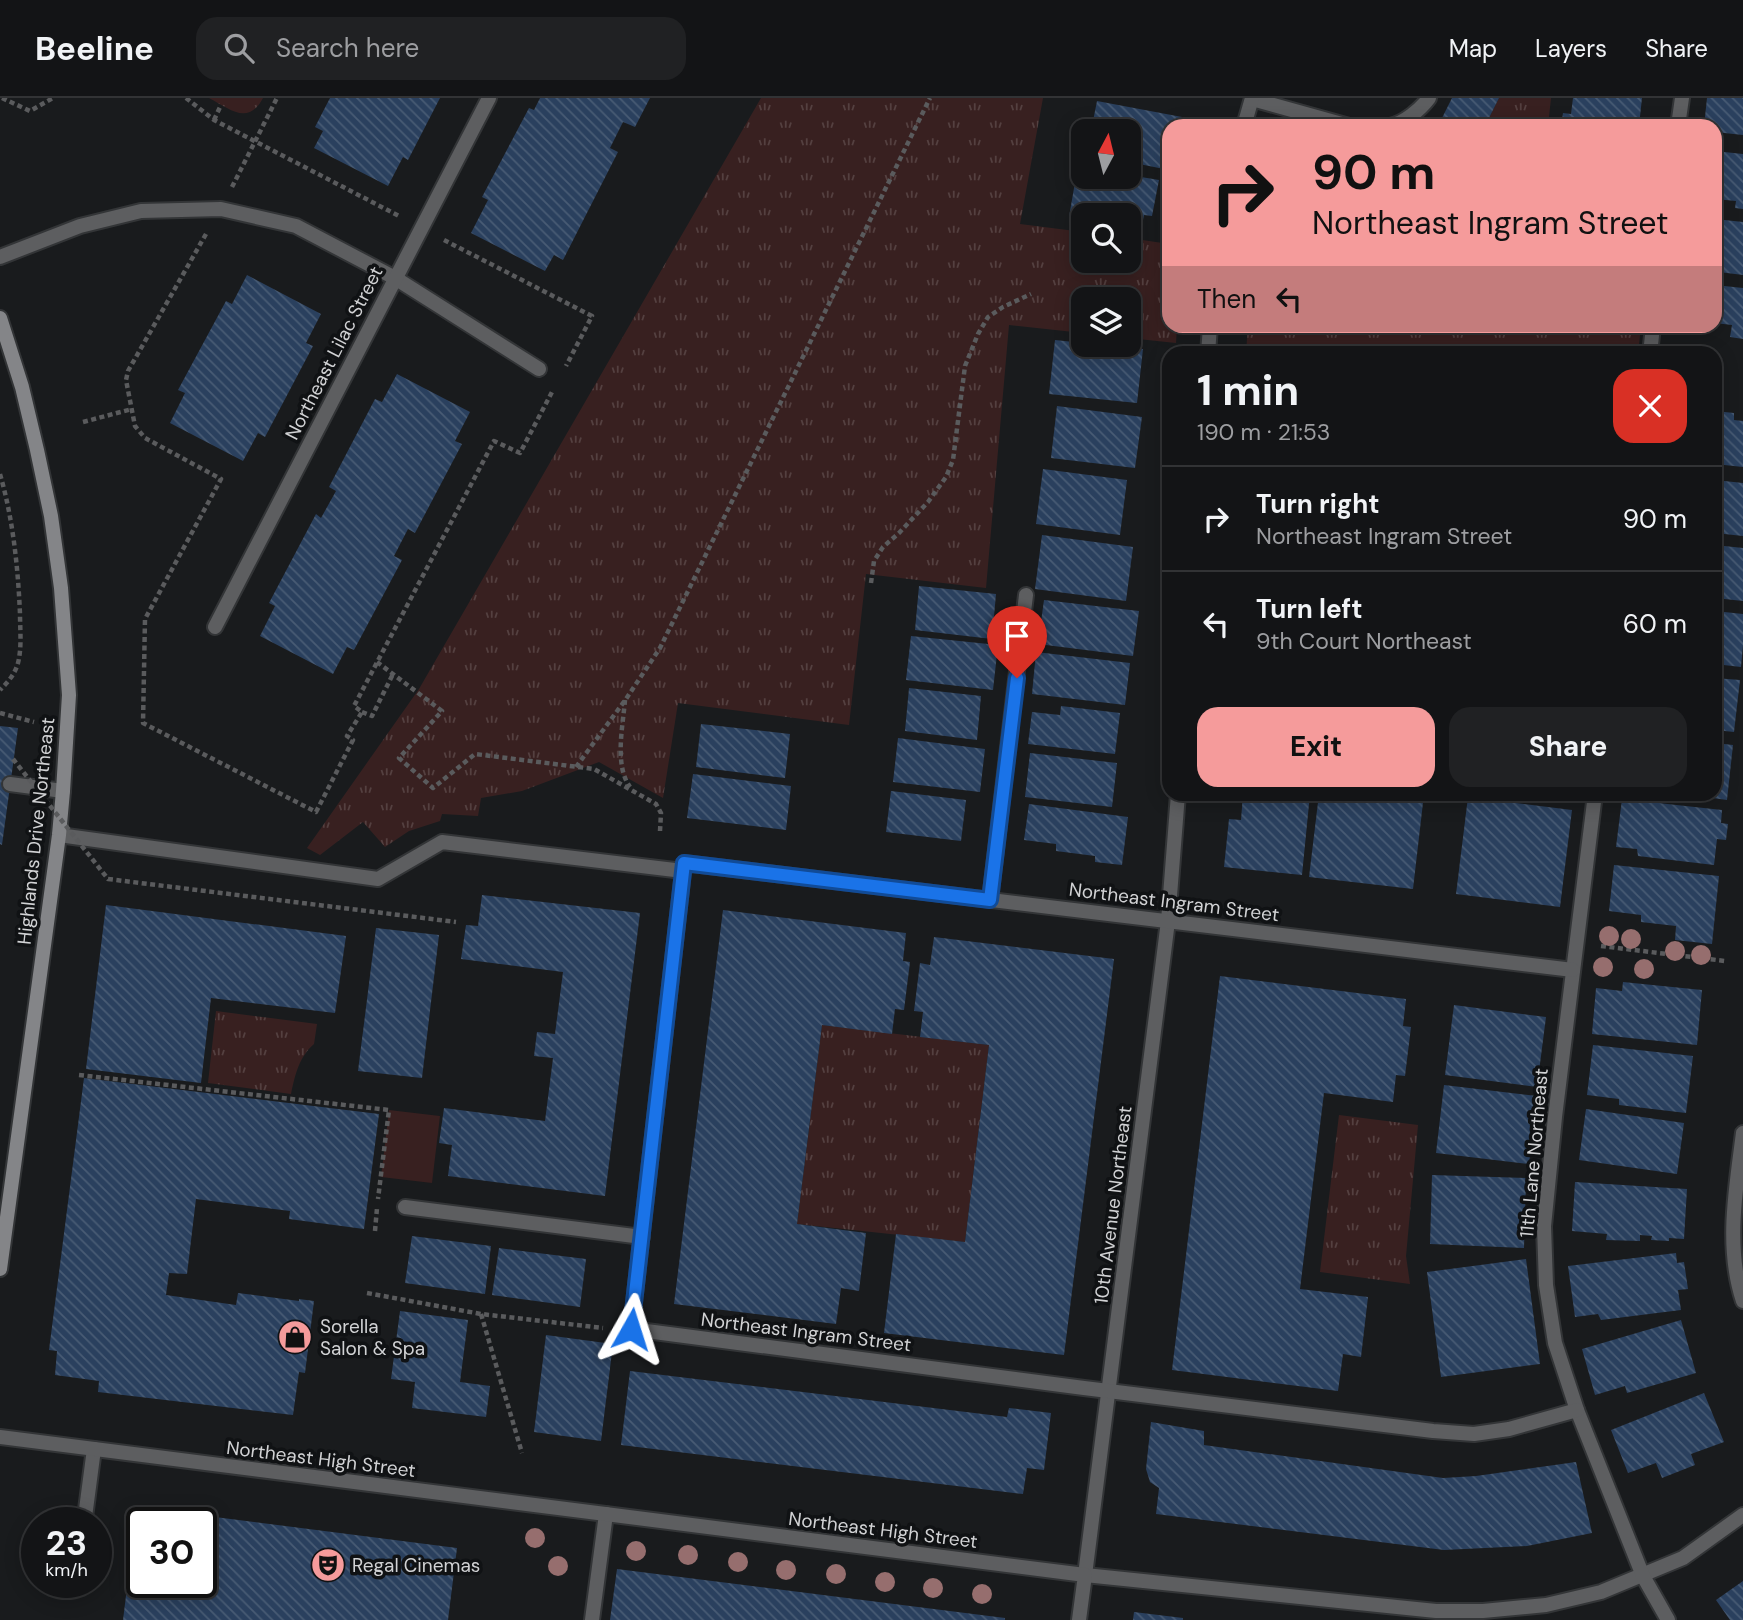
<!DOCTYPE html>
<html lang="en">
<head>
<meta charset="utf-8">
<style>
  body { margin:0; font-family:"DM Sans",sans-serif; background:#202123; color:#f1f3f6; height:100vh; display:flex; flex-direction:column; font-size:26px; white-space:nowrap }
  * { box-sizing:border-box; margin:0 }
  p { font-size:23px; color:#9d9ea1 }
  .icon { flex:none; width:38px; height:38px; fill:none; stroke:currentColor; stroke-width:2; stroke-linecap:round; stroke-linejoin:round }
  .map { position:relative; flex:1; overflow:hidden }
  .panel { position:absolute; left:1162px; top:248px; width:560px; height:455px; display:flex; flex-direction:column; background:#131416; border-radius:21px; box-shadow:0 4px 18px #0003,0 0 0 2px #323335 }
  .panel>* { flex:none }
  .guide { position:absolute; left:1162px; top:21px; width:560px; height:214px; border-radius:21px; box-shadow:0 4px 18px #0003,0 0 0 2px #323335; background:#f59b9b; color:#111; overflow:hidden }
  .needle { width:46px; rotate:7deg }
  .fabs { position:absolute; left:1071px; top:21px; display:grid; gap:14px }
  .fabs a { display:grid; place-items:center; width:70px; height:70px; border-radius:14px; background:#131416; box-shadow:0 4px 18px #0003,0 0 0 2px #323335; font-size:35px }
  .speed { position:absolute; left:21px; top:1409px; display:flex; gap:14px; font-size:35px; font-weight:700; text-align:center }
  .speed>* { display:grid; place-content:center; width:91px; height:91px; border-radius:50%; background:#131416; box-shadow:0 4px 18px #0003,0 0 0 2px #323335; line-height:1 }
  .speed small { font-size:18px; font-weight:400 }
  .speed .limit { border:4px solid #111; border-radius:10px; background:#fff; color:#111 }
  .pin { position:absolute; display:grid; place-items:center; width:60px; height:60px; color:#fff; margin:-72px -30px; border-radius:50% 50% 50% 0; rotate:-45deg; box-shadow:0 0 7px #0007 }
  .pin .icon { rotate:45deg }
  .me { position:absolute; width:77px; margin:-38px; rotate:6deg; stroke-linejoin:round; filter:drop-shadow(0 0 5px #0008) }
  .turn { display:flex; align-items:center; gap:24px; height:147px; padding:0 35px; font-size:32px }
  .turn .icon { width:91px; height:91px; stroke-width:2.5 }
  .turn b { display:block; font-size:49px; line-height:60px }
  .then { display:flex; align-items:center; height:66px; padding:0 35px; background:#0003; gap:14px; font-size:26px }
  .round { display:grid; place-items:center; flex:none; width:74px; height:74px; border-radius:21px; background:#202123 }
  .head { display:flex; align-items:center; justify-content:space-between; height:119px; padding:0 35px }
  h1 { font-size:42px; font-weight:700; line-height:52px }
  .cta { display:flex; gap:14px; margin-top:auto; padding:14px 35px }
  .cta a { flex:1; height:80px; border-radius:21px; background:#f59b9b; color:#111; font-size:28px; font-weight:700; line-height:80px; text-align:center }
  .cta a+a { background:#202123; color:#f1f3f6 }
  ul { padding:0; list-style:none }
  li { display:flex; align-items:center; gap:21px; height:105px; padding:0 35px; border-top:2px solid #323335 }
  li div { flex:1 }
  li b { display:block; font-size:26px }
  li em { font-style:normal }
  header { display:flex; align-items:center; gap:42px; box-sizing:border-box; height:98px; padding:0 35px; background:#131416; border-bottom:2px solid #323335 }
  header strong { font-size:33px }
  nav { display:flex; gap:38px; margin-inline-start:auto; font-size:24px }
  .search { width:490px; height:63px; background:#202123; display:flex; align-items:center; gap:18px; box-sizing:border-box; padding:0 24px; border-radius:21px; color:#9d9ea1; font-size:26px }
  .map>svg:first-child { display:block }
  .grass { fill:url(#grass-tufts) }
  .pitch { fill:#382020 }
  .building { fill:url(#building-back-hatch); fill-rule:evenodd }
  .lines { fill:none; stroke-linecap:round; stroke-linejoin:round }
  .service-casing { stroke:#333537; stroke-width:18 }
  .minor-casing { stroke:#333537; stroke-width:18 }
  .tertiary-casing { stroke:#333537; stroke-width:18 }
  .secondary-casing { stroke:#333537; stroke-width:18 }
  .path { stroke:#5a5b5d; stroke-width:4.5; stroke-dasharray:5 3.5; stroke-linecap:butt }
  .service { stroke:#5d5e60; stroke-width:14 }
  .minor { stroke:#5d5e60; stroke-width:14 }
  .tertiary { stroke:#5d5e60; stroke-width:14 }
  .secondary { stroke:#848588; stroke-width:14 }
  .path-bridge { stroke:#5a5b5d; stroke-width:4.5; stroke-dasharray:5 3.5; stroke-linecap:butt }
  .tree { fill:#966e6e }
  .route-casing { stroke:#114b97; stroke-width:18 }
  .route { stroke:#1a73e8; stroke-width:12 }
  .labels { text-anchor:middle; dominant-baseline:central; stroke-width:7; stroke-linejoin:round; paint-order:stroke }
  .street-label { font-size:19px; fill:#d1d2d4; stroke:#101214 }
  .poi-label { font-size:19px; fill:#d1d2d4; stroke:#101214; text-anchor:start }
</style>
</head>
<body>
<header>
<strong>Beeline</strong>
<div class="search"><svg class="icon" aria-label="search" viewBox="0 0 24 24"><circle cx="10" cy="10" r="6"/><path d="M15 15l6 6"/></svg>Search here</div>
<nav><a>Map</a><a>Layers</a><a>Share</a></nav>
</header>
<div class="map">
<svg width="1743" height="1522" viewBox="0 0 1743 1522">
  <defs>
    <pattern id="grass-tufts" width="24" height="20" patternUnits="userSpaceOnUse" patternTransform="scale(1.75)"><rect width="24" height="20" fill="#382020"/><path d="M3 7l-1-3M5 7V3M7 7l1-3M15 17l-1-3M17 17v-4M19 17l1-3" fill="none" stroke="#544040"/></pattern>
    <pattern id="building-back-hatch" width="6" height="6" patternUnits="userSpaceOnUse" patternTransform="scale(1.75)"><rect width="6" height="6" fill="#2a405e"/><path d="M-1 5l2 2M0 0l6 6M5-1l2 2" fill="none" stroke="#485b74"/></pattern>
  </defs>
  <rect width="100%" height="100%" fill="#191b1d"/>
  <g class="grass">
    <path d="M209,0H263C248,28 230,11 209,0Z"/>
    <polygon points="761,0 1043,0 1020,126 1083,134 1083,163 1129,163 1129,140 1169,146 1169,228 1177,228 1176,245 1129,240 1129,201 1083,201 1083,235 1009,227 986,490 866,476 849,627 678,605 663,700 599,664 522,693 481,700 478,718 442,716 440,723 409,733 385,749 363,724 320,757 307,750 419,591"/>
    <polygon points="1499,0 1551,0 1548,28 1485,28"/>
    <polygon points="1248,228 1561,228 1640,237 1638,256 1246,255"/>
    <path d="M216,913L317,926L314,946C299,959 295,977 291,996L208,985Z"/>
    <polygon points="822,927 989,947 965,1144 797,1126"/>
    <polygon points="1339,1017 1418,1027 1406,1158 1410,1186 1320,1174"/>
  </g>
  <polygon class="pitch" points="389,1012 440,1018 432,1085 381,1079"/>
  <g class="building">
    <polygon points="330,0 440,0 408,62 403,59 388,88 314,50 323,33 315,29"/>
    <polygon points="540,0 650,0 635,29 623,24 610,50 618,54 563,162 554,157 545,173 471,135 488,102 482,99 529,10 534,12"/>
    <polygon points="1452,0 1499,0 1485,28 1438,28"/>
    <polygon points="1573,0 1642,0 1639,28 1561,28 1563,15 1571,16"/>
    <polygon points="1707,0 1743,0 1743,37 1715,34 1715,28 1704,28"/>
    <polygon points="1097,3 1182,19 1181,28 1169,28 1169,72 1129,64 1129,33 1091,33"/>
    <polygon points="1715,53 1743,56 1743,111 1735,110 1736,103 1715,101"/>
    <polygon points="1078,67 1083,68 1083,79 1129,79 1129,77 1159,82 1152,118 1144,117 1141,132 1129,130 1129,117 1083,117 1083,121 1069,119"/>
    <polygon points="1715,121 1743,124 1743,177 1719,174 1720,168 1715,167"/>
    <polygon points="247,177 321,216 306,245 313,248 265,339 258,335 243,363 170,325 185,295 178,292 226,203 232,206"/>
    <polygon points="1715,187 1743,190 1743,241 1730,239 1732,227 1715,225"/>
    <polygon points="1055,242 1083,245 1083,247 1099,247 1143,251 1137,305 1049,296"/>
    <polygon points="397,276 470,314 455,343 462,346 415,435 408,431 394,458 402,462 354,552 347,549 333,576 260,538 275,508 269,505 316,416 321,420 336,393 329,389 375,301 382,304"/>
    <polygon points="1057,308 1142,319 1135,370 1051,360"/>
    <polygon points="1715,313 1734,315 1734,322 1743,323 1743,369 1715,366"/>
    <polygon points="1043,371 1127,382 1120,437 1036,426"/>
    <polygon points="1715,382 1743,385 1743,438 1715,435"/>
    <polygon points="1042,437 1133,449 1126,503 1035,491"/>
    <polygon points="1715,447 1743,450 1743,503 1715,500"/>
    <polygon points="919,488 996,496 992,541 915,532"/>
    <polygon points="1044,502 1139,513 1133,558 1038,546"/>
    <polygon points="1715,513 1743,516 1743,547 1741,569 1715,566"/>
    <polygon points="911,538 998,547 993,592 906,582"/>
    <polygon points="1036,554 1130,565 1125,607 1032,596"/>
    <polygon points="1715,580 1740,582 1734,634 1715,632"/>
    <polygon points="909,590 981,598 977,642 905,633"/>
    <polygon points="1061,608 1120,615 1115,656 1028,646 1032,614 1060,617"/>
    <polygon points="701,626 790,636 785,680 696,669"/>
    <polygon points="0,628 18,630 2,747 0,746"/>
    <polygon points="898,640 985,651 980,694 893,684"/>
    <polygon points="1715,645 1733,647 1727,702 1698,698 1698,696 1715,696"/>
    <polygon points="1030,655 1117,665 1112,709 1025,699"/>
    <polygon points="693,676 791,688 786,732 687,720"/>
    <polygon points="891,693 966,702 961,743 886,734"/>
    <polygon points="1243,696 1310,696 1302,777 1224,769 1229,721 1241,722"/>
    <polygon points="1319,696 1424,696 1413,791 1309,779"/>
    <polygon points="1468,699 1572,712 1560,809 1456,796"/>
    <polygon points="1622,701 1722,712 1721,725 1728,726 1726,742 1717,741 1714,767 1638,758 1637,751 1616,749"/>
    <polygon points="1029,706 1128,719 1122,767 1095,764 1095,758 1056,753 1056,746 1024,742"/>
    <polygon points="1614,767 1719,778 1712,846 1675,842 1676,828 1641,824 1641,817 1609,813"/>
    <polygon points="482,797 640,815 605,1098 448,1078 452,1047 439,1045 444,1010 545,1023 553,960 534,958 537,934 555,936 563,874 461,861 466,827 478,828"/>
    <polygon points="106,807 346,838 335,915 211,900 201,985 86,971"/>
    <polygon points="723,812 906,835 903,863 910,864 904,912 895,911 892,936 822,927 797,1126 866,1135 859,1193 841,1190 836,1226 674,1206"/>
    <polygon points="376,830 439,837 422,980 358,973"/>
    <polygon points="934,839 1114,861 1064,1257 884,1235 896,1136 965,1144 989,947 920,939 923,914 914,913 920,865 930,867"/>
    <polygon points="1220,878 1406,901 1403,928 1411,929 1405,978 1396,977 1393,1004 1324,995 1300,1191 1368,1199 1361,1259 1343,1256 1338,1293 1172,1272"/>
    <polygon points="1623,884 1702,892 1697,947 1592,936 1596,890 1622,893"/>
    <polygon points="1454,907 1546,919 1537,989 1445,977"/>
    <polygon points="1593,947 1693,958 1686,1015 1619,1007 1619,1001 1587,997"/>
    <polygon points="84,980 379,1016 364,1131 289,1121 290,1113 196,1101 187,1176 169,1175 166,1197 236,1207 238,1195 299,1203 299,1201 314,1203 305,1275 299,1274 293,1317 98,1294 99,1283 55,1277 57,1253 49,1252"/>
    <polygon points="1444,987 1537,998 1529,1066 1436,1055"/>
    <polygon points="1586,1011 1684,1025 1677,1076 1579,1062"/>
    <polygon points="1432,1077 1526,1080 1524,1150 1430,1146"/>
    <polygon points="1575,1084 1687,1091 1684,1141 1669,1140 1669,1143 1651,1142 1652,1138 1640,1137 1640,1143 1606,1142 1607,1136 1572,1133"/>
    <polygon points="412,1138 491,1148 485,1196 405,1185"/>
    <polygon points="499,1150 586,1161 580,1209 492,1197"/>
    <polygon points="1676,1155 1677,1165 1684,1164 1688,1191 1678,1192 1681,1212 1601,1222 1598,1216 1575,1219 1568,1168"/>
    <polygon points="1526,1161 1540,1266 1441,1279 1427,1174"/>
    <polygon points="400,1213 468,1222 460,1284 490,1288 486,1319 412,1310 415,1284 391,1281"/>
    <polygon points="1681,1222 1696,1275 1627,1295 1625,1288 1595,1297 1582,1251"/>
    <polygon points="546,1237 613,1246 601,1343 534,1334"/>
    <polygon points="630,1273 1007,1319 1009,1310 1051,1315 1044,1372 1027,1370 1023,1396 621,1347"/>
    <polygon points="1704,1295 1724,1344 1691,1356 1695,1367 1662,1380 1656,1365 1628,1375 1611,1332"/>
    <polygon points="1151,1324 1204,1333 1204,1347 1443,1380 1476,1378 1576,1364 1592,1435 1527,1448 1444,1452 1156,1416 1159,1390 1150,1384 1146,1371"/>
    <path d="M137,1409L457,1450L448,1522H123ZM142,1424H201V1484H142Z"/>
    <polygon points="617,1471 1005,1520 1005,1522 610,1522"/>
    <polygon points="1743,1483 1743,1522 1730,1522 1716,1502"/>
    <polygon points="1134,1514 1183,1520 1183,1522 1133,1522"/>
  </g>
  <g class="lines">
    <g class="service-casing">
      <g id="service">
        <polyline points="1252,1 1349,28"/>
        <path d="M1390,28C1404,25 1420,12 1429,0"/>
        <polyline points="10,686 63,693"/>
        <polyline points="59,737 378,781 442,744 683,773"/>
        <polyline points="405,1109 642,1139"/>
        <polyline points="85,1419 94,1351"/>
        <polyline points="592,1522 606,1416"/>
      </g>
    </g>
    <g class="minor-casing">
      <g id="minor">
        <polyline points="1244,28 1252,0"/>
        <polyline points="1678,28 1682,0"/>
        <polyline points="0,159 80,128 141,113 221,111 296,128 395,180 539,271"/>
        <polyline points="1208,256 1210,228"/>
        <polyline points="1650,256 1653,228"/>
        <polyline points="215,529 489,0"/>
        <polyline points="1178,696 1168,823 1085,1477 1436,1513 1483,1513 1546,1507 1601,1494 1683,1460 1743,1417"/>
        <polyline points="1595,696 1555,1019 1544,1128 1546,1187 1555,1245 1577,1312 1643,1478 1668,1522"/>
        <polyline points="990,802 1026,497"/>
        <polyline points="1573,872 684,765 631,1231 1084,1290 1433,1333 1474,1336 1509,1331 1577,1312"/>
        <path d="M1743,1035C1736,1090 1725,1149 1743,1203"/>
      </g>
    </g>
    <g class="tertiary-casing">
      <polyline id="tertiary" points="0,1339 1085,1477 1079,1522"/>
    </g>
    <g class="secondary-casing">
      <polyline id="secondary" points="0,220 22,289 37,352 51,418 61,490 69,597 63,693 59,737 0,1171"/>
    </g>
    <g class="path">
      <polyline points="2,0 30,13 53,0"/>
      <polyline points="186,0 214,22 399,118"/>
      <polyline points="214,22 221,7"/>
      <polyline points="232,89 277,0"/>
      <polyline points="206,136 128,273 126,282 135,328 145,340 221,381 145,521 143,625 316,714 353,642 347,638 362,614 354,608 494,343 520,355 552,294"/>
      <polyline points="444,142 592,218 566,268"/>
      <polyline points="83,324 132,311"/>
      <path d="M0,376C13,421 18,469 20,516C20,532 22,549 18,565C15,576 8,584 0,592"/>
      <polyline points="871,485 874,463 883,449 899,435 928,404 946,379 953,362 965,268 978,236 988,219 1003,209 1031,196"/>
      <polyline points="377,564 442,613 399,660 433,690 475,656 594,671 656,706 661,715 660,733"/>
      <path d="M625,602C623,628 614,667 630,689"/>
      <polyline points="362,614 372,618 393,576"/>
      <polyline points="0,615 34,624"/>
      <polyline points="576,669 626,601 660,550 930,0"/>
      <polyline points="1601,848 1725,863"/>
      <polyline points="79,977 389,1012 378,1101"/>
      <polyline points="375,1133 377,1110"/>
      <polyline points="367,1195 481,1216 603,1230"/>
      <polyline points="481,1216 522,1355"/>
    </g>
    <use href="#service" class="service"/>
    <use href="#minor" class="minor"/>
    <use href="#tertiary" class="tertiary"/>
    <use href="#secondary" class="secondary"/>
    <polyline class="path-bridge" points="13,661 108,781 456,824"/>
  </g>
  <g class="tree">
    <circle cx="1609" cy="838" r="10"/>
    <circle cx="1631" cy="841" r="10"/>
    <circle cx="1675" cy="853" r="10"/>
    <circle cx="1701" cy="857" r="10"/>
    <circle cx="1603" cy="869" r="10"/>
    <circle cx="1644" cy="871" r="10"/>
    <circle cx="535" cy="1440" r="10"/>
    <circle cx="636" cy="1453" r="10"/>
    <circle cx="688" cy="1457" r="10"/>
    <circle cx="738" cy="1464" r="10"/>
    <circle cx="558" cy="1468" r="10"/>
    <circle cx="786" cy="1472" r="10"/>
    <circle cx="836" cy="1476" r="10"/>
    <circle cx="885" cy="1484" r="10"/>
    <circle cx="933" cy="1490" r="10"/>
    <circle cx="982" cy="1496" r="10"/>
  </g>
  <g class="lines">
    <g class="route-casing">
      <polyline id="route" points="631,1231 684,765 990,802 1017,580"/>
    </g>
    <use href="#route" class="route"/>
  </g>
  <defs>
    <g id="shop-disc" transform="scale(1.75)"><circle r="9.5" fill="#f59b9b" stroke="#101214"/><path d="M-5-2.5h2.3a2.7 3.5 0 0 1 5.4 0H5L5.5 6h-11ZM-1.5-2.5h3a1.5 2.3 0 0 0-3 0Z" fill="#111"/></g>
    <g id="theatre-disc" transform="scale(1.75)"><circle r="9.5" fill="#f59b9b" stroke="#101214"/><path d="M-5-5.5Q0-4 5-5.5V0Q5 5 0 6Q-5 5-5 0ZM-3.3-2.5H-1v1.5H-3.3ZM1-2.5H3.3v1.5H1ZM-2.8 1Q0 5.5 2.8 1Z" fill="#111"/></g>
  </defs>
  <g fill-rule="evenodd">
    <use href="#shop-disc" x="295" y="1239"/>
    <use href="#theatre-disc" x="328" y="1467"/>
  </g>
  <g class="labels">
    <g class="street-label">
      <text transform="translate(334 255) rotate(-63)">Northeast Lilac Street</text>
      <text transform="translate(36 733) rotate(-84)">Highlands Drive Northeast</text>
      <text transform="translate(1174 804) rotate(7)">Northeast Ingram Street</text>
      <text transform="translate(1534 1055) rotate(-85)">11th Lane Northeast</text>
      <text transform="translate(1113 1107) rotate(-83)">10th Avenue Northeast</text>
      <text transform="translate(806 1234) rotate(7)">Northeast Ingram Street</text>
      <text transform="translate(321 1361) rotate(7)">Northeast High Street</text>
      <text transform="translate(883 1432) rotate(7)">Northeast High Street</text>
    </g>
    <g class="poi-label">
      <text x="320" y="1228">Sorella<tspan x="320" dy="22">Salon &amp; Spa</tspan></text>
      <text x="352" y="1467">Regal Cinemas</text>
    </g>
  </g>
</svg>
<div class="fabs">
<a><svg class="needle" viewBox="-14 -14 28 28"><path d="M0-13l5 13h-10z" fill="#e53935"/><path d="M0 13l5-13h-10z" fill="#9d9ea1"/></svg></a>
<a><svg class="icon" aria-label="search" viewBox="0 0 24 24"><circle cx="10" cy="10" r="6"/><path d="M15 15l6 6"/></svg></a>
<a><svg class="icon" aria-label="layers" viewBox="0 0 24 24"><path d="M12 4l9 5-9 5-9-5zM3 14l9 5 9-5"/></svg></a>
</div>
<div class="speed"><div>23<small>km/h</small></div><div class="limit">30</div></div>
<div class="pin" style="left:1017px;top:580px;background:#d93025"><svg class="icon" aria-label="arrive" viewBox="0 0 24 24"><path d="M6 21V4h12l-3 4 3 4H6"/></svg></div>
<svg class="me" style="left:631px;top:1231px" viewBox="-20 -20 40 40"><path d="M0-17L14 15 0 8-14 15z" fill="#1a73e8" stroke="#fff" stroke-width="4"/></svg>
<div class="guide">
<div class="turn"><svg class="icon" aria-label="right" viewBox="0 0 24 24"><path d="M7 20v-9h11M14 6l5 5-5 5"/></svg><div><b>90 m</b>Northeast Ingram Street</div></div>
<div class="then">Then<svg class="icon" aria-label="left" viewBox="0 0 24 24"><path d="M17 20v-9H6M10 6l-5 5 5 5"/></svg></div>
</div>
<section class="panel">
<div class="head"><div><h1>1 min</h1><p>190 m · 21:53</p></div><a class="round" style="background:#d93025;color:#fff"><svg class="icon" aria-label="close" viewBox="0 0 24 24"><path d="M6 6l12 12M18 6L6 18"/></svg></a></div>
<ul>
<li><svg class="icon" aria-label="right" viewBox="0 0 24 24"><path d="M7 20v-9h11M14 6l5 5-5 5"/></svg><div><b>Turn right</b><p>Northeast Ingram Street</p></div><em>90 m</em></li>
<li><svg class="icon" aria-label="left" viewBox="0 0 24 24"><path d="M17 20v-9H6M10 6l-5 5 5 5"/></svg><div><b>Turn left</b><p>9th Court Northeast</p></div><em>60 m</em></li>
</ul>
<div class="cta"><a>Exit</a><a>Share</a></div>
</section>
</div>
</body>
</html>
